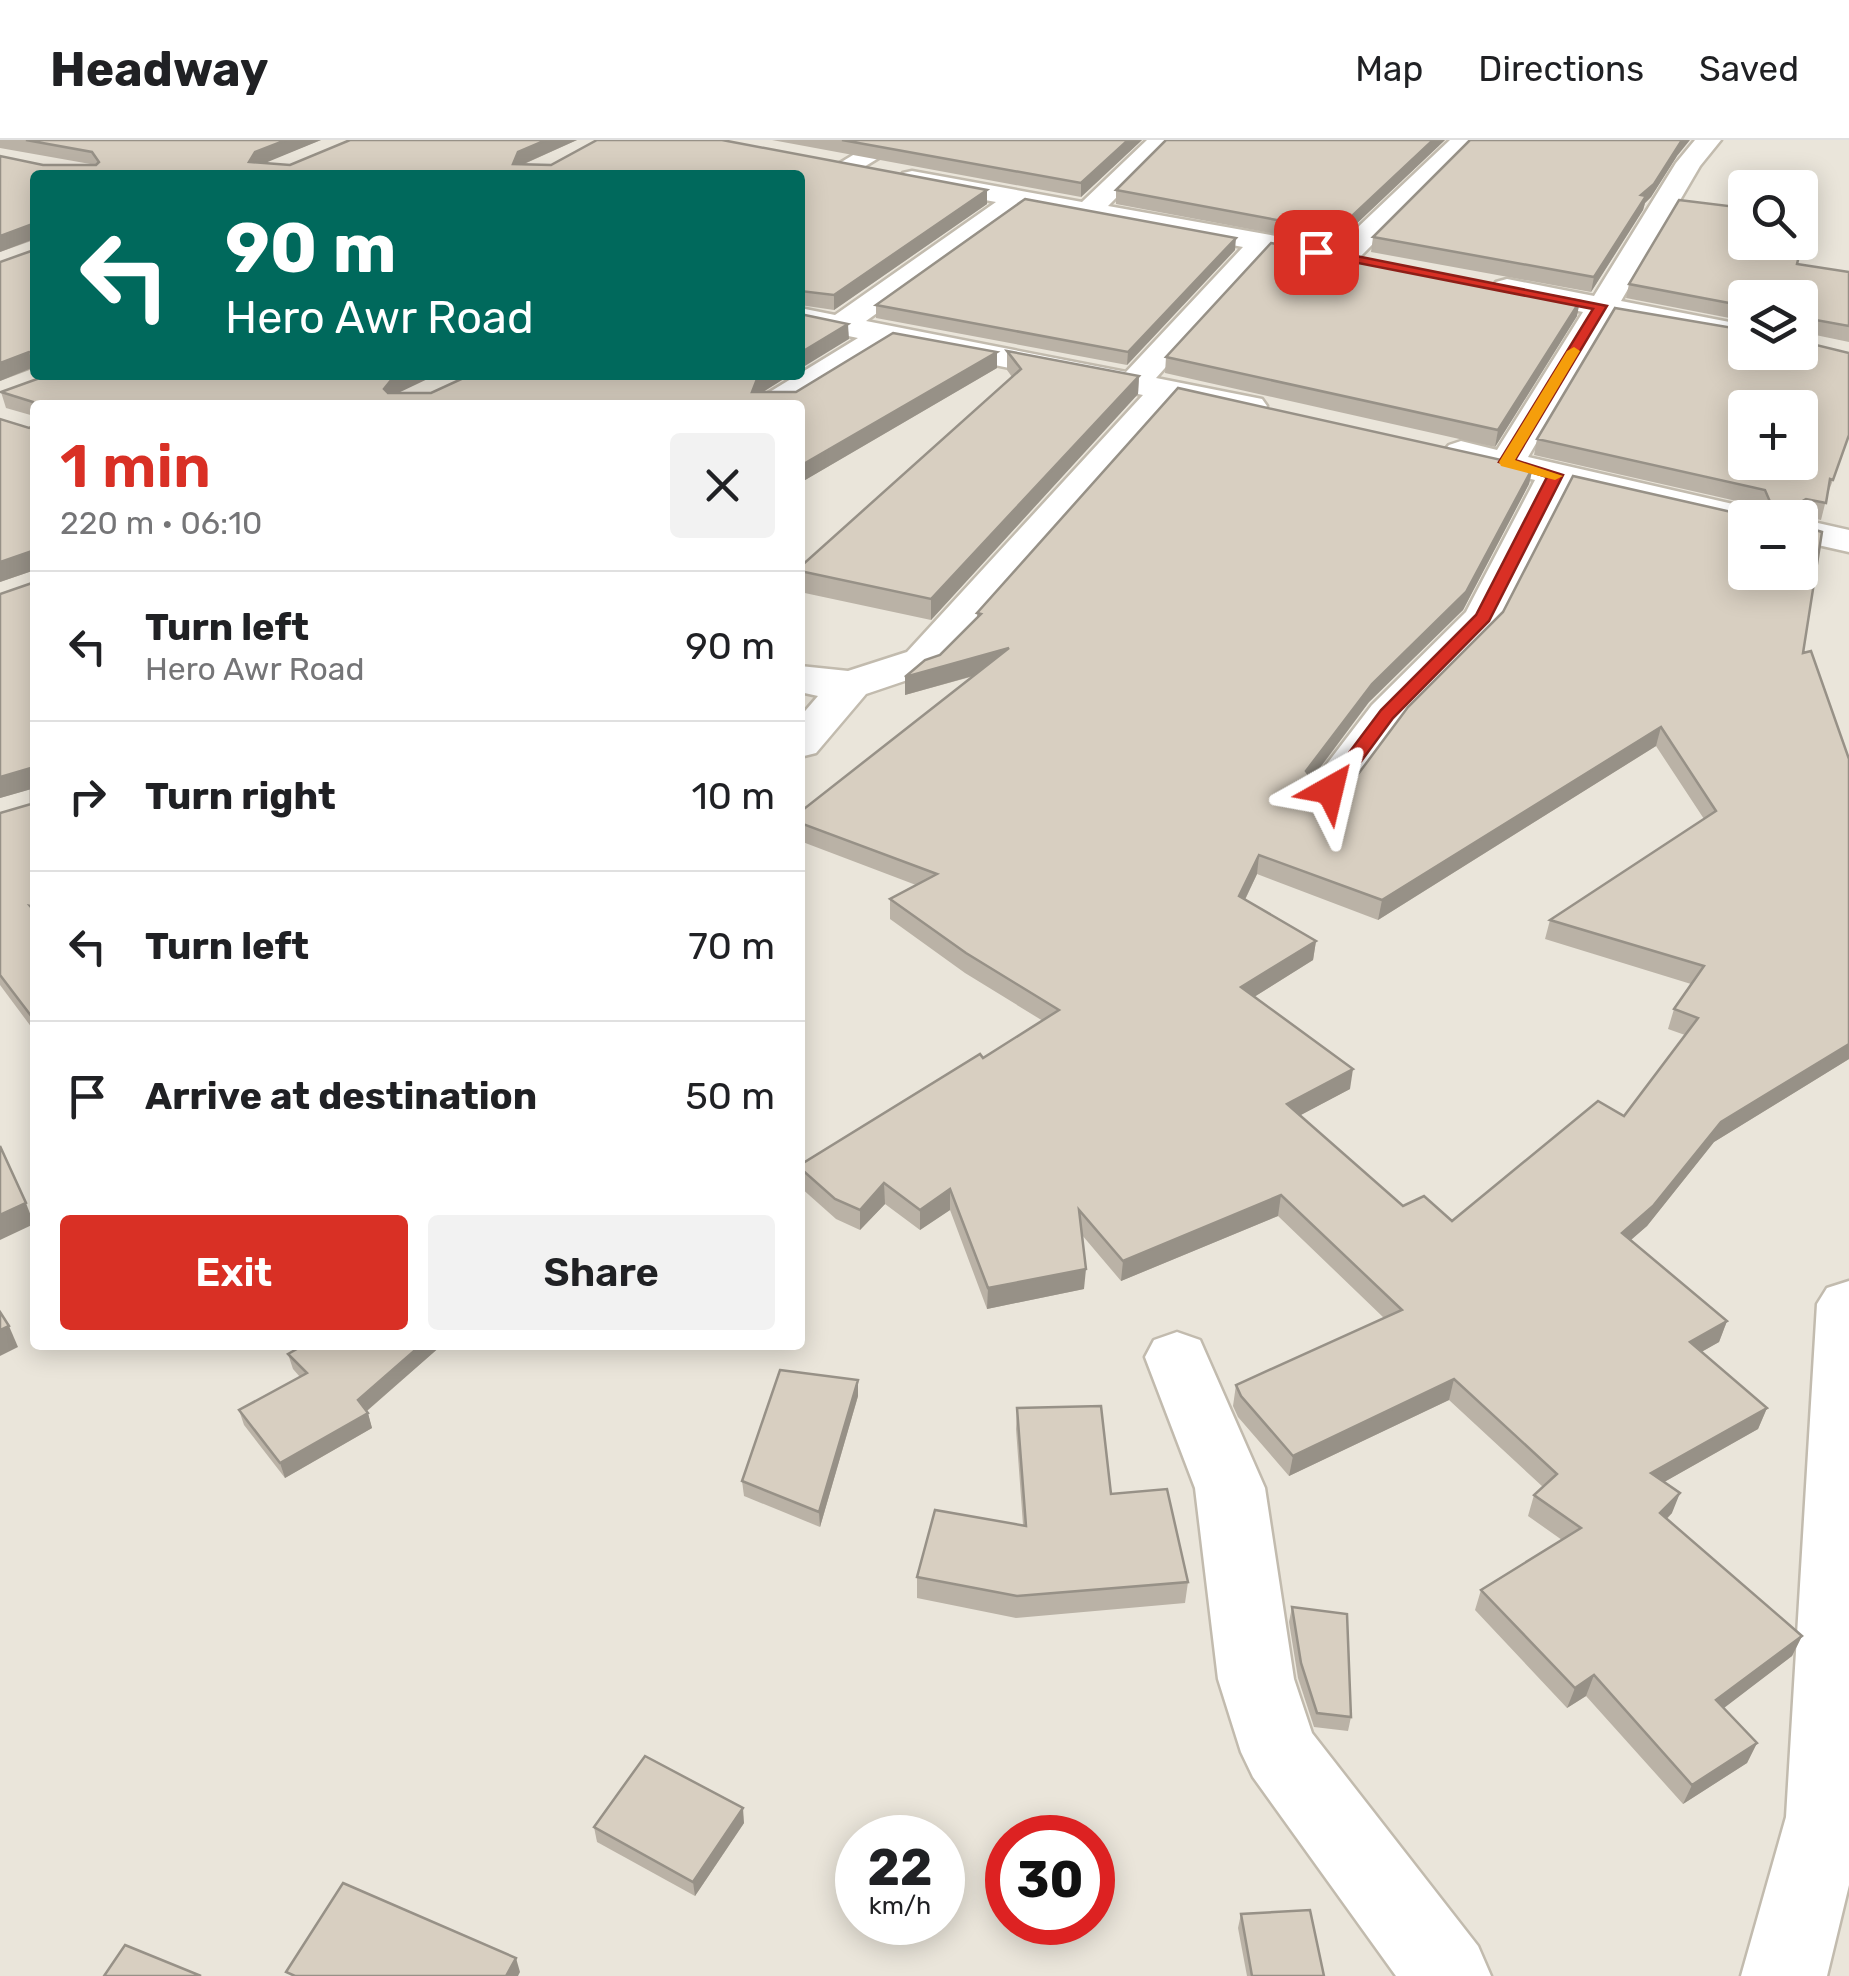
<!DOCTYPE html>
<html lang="en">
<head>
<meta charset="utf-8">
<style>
  body { margin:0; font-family:Rubik,sans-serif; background:#f2f2f2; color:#202124; height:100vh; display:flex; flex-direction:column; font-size:38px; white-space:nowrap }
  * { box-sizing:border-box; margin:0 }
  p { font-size:32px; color:#757577 }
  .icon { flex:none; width:55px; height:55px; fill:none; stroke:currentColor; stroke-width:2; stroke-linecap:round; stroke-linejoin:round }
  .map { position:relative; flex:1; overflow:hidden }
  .details { position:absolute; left:30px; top:260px; width:775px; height:950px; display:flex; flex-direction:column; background:#fff; border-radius:10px; box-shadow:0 5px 25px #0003 }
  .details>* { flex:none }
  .hud { position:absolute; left:30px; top:30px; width:775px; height:210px; border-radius:10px; box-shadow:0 5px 25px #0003; background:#00695c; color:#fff; overflow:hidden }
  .buttons { position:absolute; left:1728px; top:30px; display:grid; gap:20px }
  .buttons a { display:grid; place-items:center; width:90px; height:90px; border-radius:10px; background:#fff; box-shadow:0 5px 25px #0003; font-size:50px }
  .speed { position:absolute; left:835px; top:1675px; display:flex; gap:20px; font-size:50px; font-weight:700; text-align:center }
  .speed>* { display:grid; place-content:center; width:130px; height:130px; border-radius:50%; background:#fff; box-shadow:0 5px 25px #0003; line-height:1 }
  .speed small { font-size:25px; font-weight:400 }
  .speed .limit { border:15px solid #d22; background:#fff; color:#111 }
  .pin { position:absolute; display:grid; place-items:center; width:85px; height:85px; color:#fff; margin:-42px; border-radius:20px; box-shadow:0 5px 15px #0006 }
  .me { position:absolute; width:110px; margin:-55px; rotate:37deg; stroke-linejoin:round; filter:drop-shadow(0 0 8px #0008) }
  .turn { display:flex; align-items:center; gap:35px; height:210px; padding:0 30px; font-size:45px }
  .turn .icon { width:130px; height:130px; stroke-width:2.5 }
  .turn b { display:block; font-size:70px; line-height:85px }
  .round { display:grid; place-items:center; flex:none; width:105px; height:105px; border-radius:10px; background:#f2f2f2 }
  .summary { display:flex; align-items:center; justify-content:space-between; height:170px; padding:0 30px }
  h1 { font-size:60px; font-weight:600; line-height:75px; color:#d93025 }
  .button { display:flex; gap:20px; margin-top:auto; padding:20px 30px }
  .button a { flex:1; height:115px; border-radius:10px; background:#d93025; color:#fff; font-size:40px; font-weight:600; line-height:115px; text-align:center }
  .button a+a { background:#f2f2f2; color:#202124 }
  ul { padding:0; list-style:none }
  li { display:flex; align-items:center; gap:30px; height:150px; padding:0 30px; border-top:2px solid #e0e0e0 }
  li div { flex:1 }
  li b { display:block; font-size:38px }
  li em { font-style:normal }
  header { display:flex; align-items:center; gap:60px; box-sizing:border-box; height:140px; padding:0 50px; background:#fff; border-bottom:2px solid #e0e0e0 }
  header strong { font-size:48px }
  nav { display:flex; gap:55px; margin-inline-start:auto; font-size:35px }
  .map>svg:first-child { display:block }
  .residential { fill:#eae5da; fill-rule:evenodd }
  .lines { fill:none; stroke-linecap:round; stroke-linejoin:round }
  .minor-casing { stroke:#c2bbae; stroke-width:5 }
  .minor { fill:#fff; fill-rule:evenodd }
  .wall { fill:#bab2a6; fill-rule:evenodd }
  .shaded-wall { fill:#979187 }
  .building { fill:#d8cfc1; stroke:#979187; stroke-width:2.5; fill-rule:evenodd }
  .route { fill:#d93025; stroke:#8d1f18; stroke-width:2.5 }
  .slow { fill:#f59e0b }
</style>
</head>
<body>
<header>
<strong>Headway</strong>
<nav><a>Map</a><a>Directions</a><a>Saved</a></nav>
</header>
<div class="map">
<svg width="1849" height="1836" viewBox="0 0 1849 1836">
  <rect width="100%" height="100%" fill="#f6f3ec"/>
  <path class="residential" d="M0,0H1849V1836H0ZM35,35H800V235H35ZM1745,48H1800V102H1745ZM1745,158H1800V212H1745ZM35,265H800V1205H35ZM1745,268H1800V322H1745ZM1745,378H1800V432H1745ZM858,1698H942V1782H858ZM1008,1698H1092V1782H1008Z"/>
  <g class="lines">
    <g class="minor-casing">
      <g id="minor">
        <polygon points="878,0 908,0 800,66 800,47"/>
        <path d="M1147,0H1173L1108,66L1337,107L1450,0H1476L1354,123L1343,126L1269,112L1156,238L1262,259L1267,266L1262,273L1250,276L1174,261L937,530L866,554L816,613L800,617V577L818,556L800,552V526L848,531L907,512L1143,255L891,204L795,265H755L760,258L858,198L800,186V168L835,175L996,62L903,45L899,39L903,33L912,31L1082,62ZM1024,67L1243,107L1126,232L866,181Z"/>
        <polygon points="1695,0 1721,0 1700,26 1621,161 1745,185 1745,203 1611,177 1528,317 1759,370 1764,378 1745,378 1745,389 1568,348 1497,487 1402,583 1346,660 1330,664 1314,660 1307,650 1372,565 1466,472 1535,340 1449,319 1443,312 1449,305 1461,301 1497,310 1583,172 1496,154 1492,148 1496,142 1507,139 1594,156 1676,23"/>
        <polygon points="1800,379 1849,390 1849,412 1800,401"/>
        <polygon points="1849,1141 1849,1745 1827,1836 1741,1836 1786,1677 1817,1164 1827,1148"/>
        <polygon points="1177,1192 1200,1200 1265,1348 1294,1539 1312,1593 1478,1806 1491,1836 1396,1836 1253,1637 1241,1612 1218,1539 1195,1348 1145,1217 1154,1200"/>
      </g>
    </g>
    <use href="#minor" class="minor"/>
  </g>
  <g class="wall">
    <polygon points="0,0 321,0 263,23 290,25 350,0 577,0 522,25 551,25 597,0 722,0 987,50 987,64 834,170 800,165 800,35 35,35 35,228 0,241 0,122 34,110 34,100 0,112 0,16 43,25 96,25 0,8"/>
    <polygon points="772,0 1142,0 1081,57"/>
    <polygon points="1445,0 1334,105 1116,64 1116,50"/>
    <polygon points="1677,16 1651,57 1645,63 1643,70 1591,152 1371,112 1373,97"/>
    <polygon points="1235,110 1127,225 876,178 876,165"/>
    <polygon points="1797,124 1849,132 1849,202 1801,192 1745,158 1745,181 1626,158 1629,144"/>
    <polygon points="1577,176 1495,307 1165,233 1166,217"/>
    <polygon points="1007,211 1139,236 1138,254 931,480 800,452 800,427 1012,237 1007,230"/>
    <polygon points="997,212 997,228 800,343 35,265 35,892 0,845 0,673 31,664 31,649 0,658 0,454 32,443 32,431 0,442 29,288 34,285 34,276 6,268 1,252 431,253 470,235 790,235 763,252 796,252"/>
    <path d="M1849,213V297L1827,356L1821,380L1802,376L1803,513L1849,619V919L1714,1002L1647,1086L1630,1100L1727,1181L1719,1202L1701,1212L1767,1268L1758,1289L1664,1342L1672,1373L1667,1379L1802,1496L1792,1516L1723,1568L1757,1603L1747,1623L1683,1664L1586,1556L1567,1568L1475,1470L1481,1450L1562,1400L1528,1376L1534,1355L1543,1347L1449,1260L1289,1336L1238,1277L1233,1266L1236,1245L1384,1178L1278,1076L1121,1141L1082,1095L1084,1149L987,1169L950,1070L920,1090L885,1064L860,1090L836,1079L800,1047V1025L983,918L1043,881L965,833L890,779V759L916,745L800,701V672L974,536L905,555V537L940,515L977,477V473L1533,327L1529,344L1463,470L1369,562L1312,639L1316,645L1334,649L1350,645L1749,376L1754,365L1534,315L1537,299ZM1656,606L1704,679L1550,780L1545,799L1691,844L1674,869L1668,889L1685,895L1624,976L1452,1081L1403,1066L1300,975L1350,949L1254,857L1313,820L1316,801L1245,760L1257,734L1378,780Z"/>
    <polygon points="304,1205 442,1205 367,1271 372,1288 285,1338 244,1285 239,1270 300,1237 293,1229 288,1214"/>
    <polygon points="858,1240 858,1256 820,1387 744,1356 742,1341"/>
    <polygon points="1017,1268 1111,1354 1188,1442 1185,1463 1016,1478 917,1458 917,1437 1023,1385 1016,1289"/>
    <polygon points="1292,1467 1351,1577 1348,1591 1314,1587 1298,1538 1289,1482"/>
    <polygon points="744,1683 695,1756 597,1702 594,1687"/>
    <polygon points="1241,1774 1324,1836 1247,1836 1238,1788"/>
  </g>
  <g class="shaded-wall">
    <polygon points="286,0 321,0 258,26 249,22 255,12"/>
    <polygon points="546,0 577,0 519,26 513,24 518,12"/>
    <polygon points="1128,0 1142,0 1081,57 1081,43"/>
    <polygon points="1433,0 1445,0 1334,105 1336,91"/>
    <polygon points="1682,0 1690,0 1677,16 1651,57 1645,63 1643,70 1591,152 1594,137 1641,55"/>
    <polygon points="987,50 987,64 834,170 834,155"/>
    <polygon points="30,85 34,99 0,112 0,96"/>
    <polygon points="1236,98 1235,110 1127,225 1128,212"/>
    <polygon points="1580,161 1577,176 1495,307 1498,290"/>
    <polygon points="848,184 849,199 800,229 800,213"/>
    <polygon points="29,212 34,227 0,241 0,223"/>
    <polygon points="997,212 997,228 800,343 800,326"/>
    <polygon points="400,235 436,235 394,255 387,265 384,249 392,239"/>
    <polygon points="764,235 790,235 758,255 752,252 757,239"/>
    <polygon points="1139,236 1138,254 931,480 931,459"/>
    <polygon points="1533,327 1529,344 1463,470 1369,562 1303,650 1306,631"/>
    <polygon points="32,411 35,430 0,442 0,422"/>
    <polygon points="1009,508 1008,526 905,555 905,537"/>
    <polygon points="1661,587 1656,606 1378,780 1382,760"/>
    <polygon points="31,628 35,648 0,658 0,637"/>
    <polygon points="1259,715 1257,734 1237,776 1239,756"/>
    <polygon points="1316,801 1313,820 1238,867 1241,847"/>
    <polygon points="1849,904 1849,919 1714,1002 1647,1086 1615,1114 1622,1093 1721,982"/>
    <polygon points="1353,929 1350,949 1284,984 1287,964"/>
    <polygon points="884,1043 885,1064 860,1090 860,1070"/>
    <polygon points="950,1049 950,1070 920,1090 920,1070"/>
    <polygon points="1281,1055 1278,1076 1121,1141 1123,1121"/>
    <polygon points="26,1063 34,1084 0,1100 0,1075"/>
    <polygon points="1086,1129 1084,1149 987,1169 988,1148"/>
    <polygon points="1727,1181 1719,1202 1682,1223 1690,1202"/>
    <polygon points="9,1186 18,1207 0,1216 0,1190"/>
    <polygon points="421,1205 442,1205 362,1275 358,1260"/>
    <polygon points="1454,1239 1449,1260 1289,1336 1293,1316"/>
    <polygon points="858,1240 858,1256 820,1387 819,1372"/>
    <polygon points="1767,1268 1758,1289 1643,1354 1651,1333"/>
    <polygon points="368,1273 372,1288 285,1338 280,1323"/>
    <polygon points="1680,1353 1672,1373 1652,1393 1660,1373"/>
    <polygon points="1802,1496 1792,1516 1707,1581 1716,1560"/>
    <polygon points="1594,1535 1586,1556 1567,1568 1575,1548"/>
    <polygon points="1757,1603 1747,1623 1683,1664 1692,1645"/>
    <polygon points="743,1668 744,1683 695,1756 693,1742"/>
    <polygon points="516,1818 520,1832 518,1836 506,1836"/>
  </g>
  <g class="building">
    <polygon points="26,0 286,0 255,12 249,22 290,25 350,0 546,0 518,12 513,24 551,25 597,0 722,0 987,50 834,155 800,151 800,35 35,35 35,213 29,212 0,223 0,122 34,110 35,89 30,85 0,96 0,16 43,25 96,25 99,22 92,12"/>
    <polygon points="842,0 1128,0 1081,43"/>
    <polygon points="1166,0 1433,0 1336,91 1116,50"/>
    <polygon points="1470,0 1682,0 1654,44 1641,55 1646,56 1594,137 1373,97"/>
    <polygon points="1025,59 1236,98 1128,212 876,165"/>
    <polygon points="1679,60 1745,68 1745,102 1800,102 1800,74 1809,75 1797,124 1849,132 1849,186 1805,178 1800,181 1800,193 1800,158 1745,158 1745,166 1629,144"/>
    <polygon points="1271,103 1580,161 1498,290 1166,217"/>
    <path d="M1615,168L1745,190V212H1800V201L1849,213V295L1833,340L1830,339L1826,363L1806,359L1801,362L1802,386L1822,392L1803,513L1811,511L1849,619V904L1721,982L1653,1066L1622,1093L1727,1181L1690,1202L1767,1268L1651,1333L1680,1353L1660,1373L1802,1496L1716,1560L1757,1603L1692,1645L1594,1535L1575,1548L1481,1450L1581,1388L1534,1355L1557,1334L1454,1239L1293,1316L1241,1256L1236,1245L1402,1170L1281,1055L1123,1121L1079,1070L1086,1129L988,1148L950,1049L920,1070L884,1043L860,1070L835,1059L800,1028V1025L980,914L983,918L1059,870L966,813L890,759L937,734L800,683V672L1009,508L905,537L925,520L940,515L981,474L977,473L1178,248L1533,327L1466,452L1372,544L1306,631L1316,645L1334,649L1350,645L1408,567L1503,472L1573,336L1749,376L1753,365L1771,364L1765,350L1537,299ZM1745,268H1800V322H1745ZM1745,378H1800V432H1745ZM1661,587L1716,671L1550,780L1704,826L1674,869L1698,878L1624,976L1598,961L1452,1081L1424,1056L1403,1066L1287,964L1353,929L1241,847L1316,801L1239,756L1259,715L1382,760Z"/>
    <polygon points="800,174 848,184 800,213"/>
    <polygon points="893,193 997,212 800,326 800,265 35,265 35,767 30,766 35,772 35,881 0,835 0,673 31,664 31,628 0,637 0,454 32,443 32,411 0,422 0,279 29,288 34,285 33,262 1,252 48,235 400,235 392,239 384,249 388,253 431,253 470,235 764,235 757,239 752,252 796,252"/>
    <polygon points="1007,211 1139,236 931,459 800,431 800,427 1021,229"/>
    <polygon points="0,1006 26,1063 0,1075"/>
    <polygon points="0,1172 9,1186 0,1190"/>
    <polygon points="304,1205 421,1205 358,1260 368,1273 280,1323 239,1270 307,1233 288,1214"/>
    <polygon points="780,1230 858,1240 819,1372 742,1341"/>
    <polygon points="1101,1266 1111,1354 1167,1349 1188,1442 1017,1456 917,1437 935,1370 1026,1386 1017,1268"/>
    <polygon points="1292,1467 1347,1474 1351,1577 1317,1573 1301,1523"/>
    <polygon points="645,1616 743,1668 693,1742 594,1687"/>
    <polygon points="343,1743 516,1818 506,1836 295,1836 286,1832"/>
    <polygon points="1310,1770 1324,1836 1252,1836 1241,1774"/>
    <polygon points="125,1805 201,1836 104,1836"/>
  </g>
  <polygon class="route" points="1316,108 1607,166 1515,320 1563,335 1489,481 1393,578 1337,654 1330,655 1321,650 1381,570 1476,475 1547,337 1499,322 1593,169 1312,114"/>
  <polygon class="slow" points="1574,207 1580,211 1515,320 1563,336 1555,340 1501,326 1499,322 1567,211"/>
</svg>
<div class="buttons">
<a><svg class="icon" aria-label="search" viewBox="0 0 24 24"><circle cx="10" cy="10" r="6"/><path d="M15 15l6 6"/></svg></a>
<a><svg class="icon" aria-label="layers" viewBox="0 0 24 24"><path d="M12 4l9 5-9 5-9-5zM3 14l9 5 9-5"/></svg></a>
<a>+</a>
<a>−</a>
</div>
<div class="speed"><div>22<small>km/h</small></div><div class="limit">30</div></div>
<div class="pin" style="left:1316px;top:112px;background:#d93025"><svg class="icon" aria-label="arrive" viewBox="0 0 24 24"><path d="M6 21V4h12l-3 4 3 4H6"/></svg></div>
<svg class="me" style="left:1330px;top:650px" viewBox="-20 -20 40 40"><path d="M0-17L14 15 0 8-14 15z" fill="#d93025" stroke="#fff" stroke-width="4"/></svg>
<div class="hud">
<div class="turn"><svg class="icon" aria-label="left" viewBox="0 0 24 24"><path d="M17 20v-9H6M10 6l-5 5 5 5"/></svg><div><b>90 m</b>Hero Awr Road</div></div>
</div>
<section class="details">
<div class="summary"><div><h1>1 min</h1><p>220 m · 06:10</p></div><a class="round"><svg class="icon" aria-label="close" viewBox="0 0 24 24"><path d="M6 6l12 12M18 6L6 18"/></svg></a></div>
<ul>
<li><svg class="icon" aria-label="left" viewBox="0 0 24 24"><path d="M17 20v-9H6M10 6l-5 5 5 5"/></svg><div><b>Turn left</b><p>Hero Awr Road</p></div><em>90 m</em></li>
<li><svg class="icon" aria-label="right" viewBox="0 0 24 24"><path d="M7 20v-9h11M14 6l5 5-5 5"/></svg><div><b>Turn right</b></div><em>10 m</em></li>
<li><svg class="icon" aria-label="left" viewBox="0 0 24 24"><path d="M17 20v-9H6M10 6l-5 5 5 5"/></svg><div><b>Turn left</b></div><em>70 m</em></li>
<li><svg class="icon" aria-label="arrive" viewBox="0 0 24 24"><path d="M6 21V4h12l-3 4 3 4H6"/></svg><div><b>Arrive at destination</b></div><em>50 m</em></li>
</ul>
<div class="button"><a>Exit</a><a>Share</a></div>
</section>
</div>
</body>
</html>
